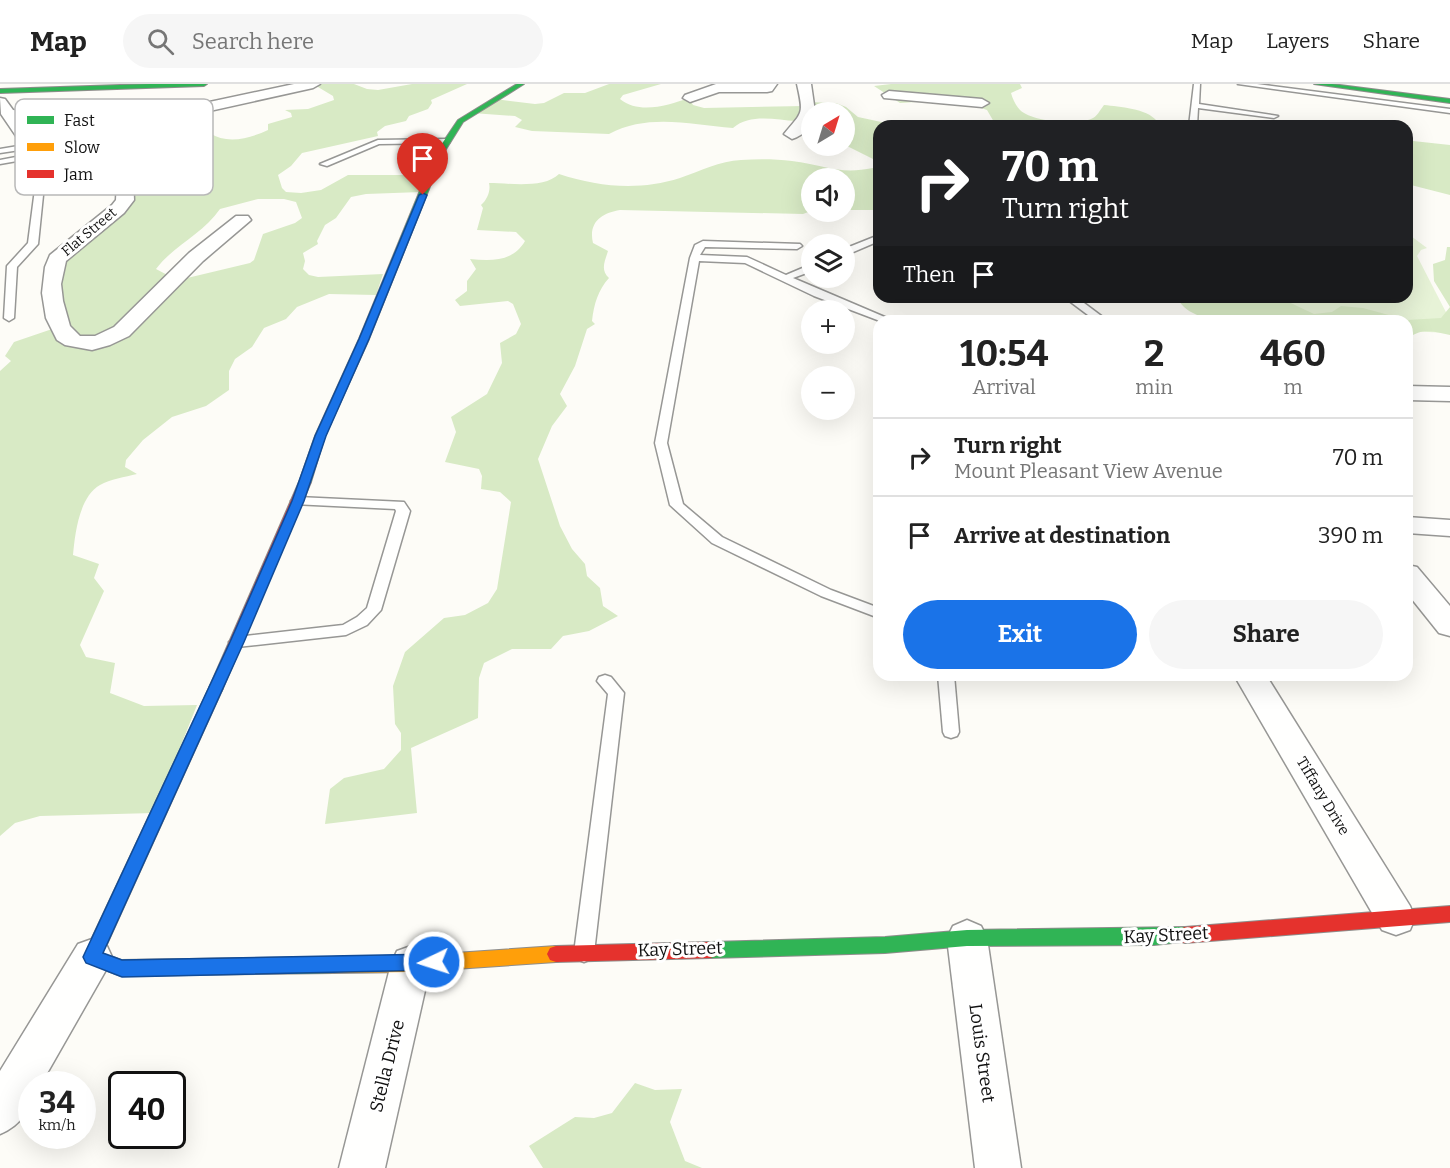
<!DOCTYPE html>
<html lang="en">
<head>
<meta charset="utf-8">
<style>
  body { margin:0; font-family:Bitter,serif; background:#f6f6f6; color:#222; height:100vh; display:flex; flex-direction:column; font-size:22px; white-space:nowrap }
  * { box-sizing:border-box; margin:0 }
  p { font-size:20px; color:#767676 }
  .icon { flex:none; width:33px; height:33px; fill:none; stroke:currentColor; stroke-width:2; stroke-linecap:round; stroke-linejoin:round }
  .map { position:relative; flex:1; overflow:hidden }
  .side { position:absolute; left:873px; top:231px; width:540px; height:366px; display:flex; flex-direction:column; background:#fff; border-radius:18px; box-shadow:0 6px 24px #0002 }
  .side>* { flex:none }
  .guide { position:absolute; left:873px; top:36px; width:540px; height:183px; border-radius:18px; box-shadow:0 6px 24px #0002; background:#202124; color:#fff; overflow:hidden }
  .needle { width:39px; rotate:38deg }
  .fabs { position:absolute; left:801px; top:18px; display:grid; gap:12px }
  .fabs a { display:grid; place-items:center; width:54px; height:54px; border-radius:50%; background:#fff; box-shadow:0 6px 24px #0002; font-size:30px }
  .speed { position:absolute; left:18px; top:987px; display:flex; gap:12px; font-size:30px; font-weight:700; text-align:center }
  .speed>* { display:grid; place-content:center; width:78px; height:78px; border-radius:50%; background:#fff; box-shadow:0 6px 24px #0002; line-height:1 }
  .speed small { font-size:15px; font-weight:400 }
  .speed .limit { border:3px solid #111; border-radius:9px; background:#fff; color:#111 }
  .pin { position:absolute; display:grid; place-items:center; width:51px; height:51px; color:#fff; margin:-62px -26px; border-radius:50% 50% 50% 0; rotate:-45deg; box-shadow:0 0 6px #0007 }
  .pin .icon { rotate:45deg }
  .me { position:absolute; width:66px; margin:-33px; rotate:266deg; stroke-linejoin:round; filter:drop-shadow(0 0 4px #0008) }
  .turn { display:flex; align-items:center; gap:21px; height:126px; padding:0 30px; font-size:27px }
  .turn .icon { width:78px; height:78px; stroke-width:2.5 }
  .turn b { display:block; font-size:42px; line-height:51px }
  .then { display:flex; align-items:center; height:57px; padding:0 30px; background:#0003; gap:12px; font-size:22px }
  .eta { display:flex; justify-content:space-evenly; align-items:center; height:102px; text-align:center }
  .eta b { font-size:36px; font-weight:700; line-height:42px }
  .action { display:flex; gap:12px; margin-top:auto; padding:12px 30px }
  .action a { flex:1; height:69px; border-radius:36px; background:#1a73e8; color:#fff; font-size:24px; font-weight:700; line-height:69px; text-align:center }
  .action a+a { background:#f6f6f6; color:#222 }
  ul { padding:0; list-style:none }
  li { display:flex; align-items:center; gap:18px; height:78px; padding:0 30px; border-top:2px solid #e0e0e0 }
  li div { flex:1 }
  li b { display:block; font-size:22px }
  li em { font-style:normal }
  header { display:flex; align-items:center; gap:36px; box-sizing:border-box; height:84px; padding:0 30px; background:#fff; border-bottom:2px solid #e0e0e0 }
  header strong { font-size:28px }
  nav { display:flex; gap:33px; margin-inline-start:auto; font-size:21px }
  .search { width:420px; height:54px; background:#f6f6f6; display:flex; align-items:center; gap:15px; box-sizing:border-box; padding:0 21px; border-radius:33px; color:#767676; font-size:22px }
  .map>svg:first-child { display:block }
  .green { fill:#e7f3d7 }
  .forest { fill:#d8eac5; fill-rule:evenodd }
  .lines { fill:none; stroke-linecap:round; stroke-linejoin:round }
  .lane-casing { stroke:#979795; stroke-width:3 }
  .street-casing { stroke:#979795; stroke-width:3 }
  .fast-casing { stroke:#8e8d8b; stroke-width:2 }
  .slow-casing { stroke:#8e8d8b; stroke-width:2 }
  .jam-casing { stroke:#8e8d8b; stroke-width:2 }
  .lane { fill:#fffffe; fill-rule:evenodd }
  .street { fill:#fffffe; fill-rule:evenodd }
  .fast { fill:#30b455; fill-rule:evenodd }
  .slow { fill:#ff9f0a; fill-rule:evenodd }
  .jam { fill:#e5322d; fill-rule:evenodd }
  .route { fill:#1a73e8; stroke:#114b97; stroke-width:1.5 }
  .labels { text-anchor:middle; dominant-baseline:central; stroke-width:6; stroke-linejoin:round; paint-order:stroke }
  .far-street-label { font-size:14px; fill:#111; stroke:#fff }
  .street-label { font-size:15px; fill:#111; stroke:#fff }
  .near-street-label { font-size:18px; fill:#111; stroke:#fff }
  .key { fill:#fff; stroke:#b8b8b8; stroke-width:1.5 }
  .key-label { font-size:16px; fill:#111 }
</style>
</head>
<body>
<header>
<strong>Map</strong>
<div class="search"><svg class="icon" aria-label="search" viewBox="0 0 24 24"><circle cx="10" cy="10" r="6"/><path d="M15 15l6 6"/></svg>Search here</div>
<nav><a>Map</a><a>Layers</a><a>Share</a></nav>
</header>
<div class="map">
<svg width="1450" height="1084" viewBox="0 0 1450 1084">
  <rect width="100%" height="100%" fill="#fdfcf7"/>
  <polygon class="green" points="1407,149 1427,164 1421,166 1417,172 1450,236 1449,249 1407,247 1407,237 1279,237 1263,213 1407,213"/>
  <g class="forest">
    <path d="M313,0H354L367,5L378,6L412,0H467L431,16L432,19L428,25L409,32L406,37L385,42L377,48L378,52L302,69L291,82L278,91L282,104L286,108L301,109L321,106L348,91H423L421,108L366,110L351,113L336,134L325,141L317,157L318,160L303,169L305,177L303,185L309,191L318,193L383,190L376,211L329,210L297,223L286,235L264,244L252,263L235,275L229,287V306L206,322L172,333L143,356L126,376L125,383L137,390C125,393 110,395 100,401C79,413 75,450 73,471L99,480L94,494L104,507L80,561L86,573L115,579L110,609L144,622L197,621L154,729L40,732L15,739L0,752V287L11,277L5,272L14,258L58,243L47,195L121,117L115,87L99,79L40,73L4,33L33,34L89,49L83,60L123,63L184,50L196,52L210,49C227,61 251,54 268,46V40L292,33L291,29L285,26L308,25L334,16L333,12ZM258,115H284L296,118L302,134L295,139L263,150L254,176L250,179L183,195H175L156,185C174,161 203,150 220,125Z"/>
    <path d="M609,0H661L623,11L620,15C640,31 668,21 689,14L693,21L704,24L804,22L805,18L836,19L846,23L858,33L900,42H879V126H845L844,94H812L811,127L803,130L620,126C602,129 588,138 593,159L608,167C605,177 600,186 609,194C598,206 594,220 592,237L595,240L587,245L575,282L560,310L567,322L552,342L538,375L560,442L572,465L585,480L587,492L600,504L603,522L618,532L589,547L563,552L551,565H512L484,579L479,594L478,634L411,664L417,729L325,740L330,705L344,694L384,685L401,666V649L395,640L393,602L405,568L444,534L465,531L488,519L497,505L511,418L500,408L481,405L482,392L479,385L445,378L456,348L451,333L487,310L502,279L500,259L516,250L521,240L513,220L508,217L460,222L455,216L467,207V197L476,185L470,175C491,177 513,178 525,157L516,148L477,146L483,124L481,121C487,116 491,107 489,99C508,99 544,105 559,90C599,103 639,107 680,94C700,87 720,77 741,76C758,75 776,75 792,77C824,81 839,91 873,84L877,77L845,61L844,28H812L811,43L798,39L796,37C776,36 750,29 733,44C691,41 649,29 609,50L532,47L515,43L522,36L515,32L472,29L495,15L535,20L544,19L564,9H585Z"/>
    <path d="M891,0H1020L1022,4L1011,9C1013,16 1016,22 1020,26C1032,38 1076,41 1091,35C1097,33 1100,26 1104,21C1120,23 1146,24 1157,37L1155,42H990L994,38L987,26L972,21L932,17L900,19L874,2Z"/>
    <polygon points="1413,57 1450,61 1450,111 1407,100 1407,70"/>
    <path d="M1447,163H1450V251C1435,248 1422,243 1409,254L1407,253V237H1206C1200,231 1190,229 1184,223C1180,219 1179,216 1173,213H1278L1314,230L1332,228L1341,222L1363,224L1407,236L1441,234L1450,223L1434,197L1433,180L1445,176Z"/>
    <polygon points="635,999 655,1006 682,1005 670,1038 685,1077 702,1084 543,1084 529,1062 575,1033 594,1034 612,1029"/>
  </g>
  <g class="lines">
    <g class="lane-casing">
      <g id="lane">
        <polygon points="1194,0 1200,0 1199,20 1278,32 1274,34 1198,24 1197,42 1189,42"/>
        <polygon points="1238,0 1257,0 1450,25 1450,29"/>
        <polygon points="446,55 450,57 449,59 379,60 327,82 320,80 378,56"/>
        <polygon points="30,60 33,60 33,64 0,69 0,65"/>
        <polygon points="37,69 41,71 40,73 0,80 0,76"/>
        <polygon points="42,72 49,74 46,82 38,160 17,183 14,234 9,237 4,234 7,182 28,159 38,82"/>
        <polygon points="879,151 879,157 844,172 844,165"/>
        <polygon points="703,157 800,160 802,162 797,165 705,163 700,171 747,173 786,191 812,180 812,187 793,194 894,237 880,237 814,212 745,179 699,177 667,359 683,420 722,453 831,506 879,524 879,534 821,512 712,459 670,421 655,359 690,174 695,161"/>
        <polygon points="1064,213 1076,213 1108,237 1096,237"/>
        <polygon points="298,413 404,418 410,427 381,526 367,541 346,551 237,563 232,562 229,558 237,553 343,541 357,533 367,524 396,427 395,425 293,420 291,417"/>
        <polygon points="605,591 611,593 624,609 594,869 591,875 584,878 577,875 574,869 608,610 597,597 599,593"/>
        <polygon points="938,591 954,591 959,648 957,652 951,654 945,652 943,648"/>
      </g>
    </g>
    <g class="street-casing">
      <g id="street">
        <path d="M294,0H320L313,4L97,52L80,53L43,38L20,36L43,68C77,78 107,58 133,94L134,116L124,129L66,177L61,200L63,217L70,242L80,252H95L114,243L189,169L236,132H248L251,136L203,177L129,252L110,261L92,266L65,261L57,256L46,234L42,209L45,183L50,171L112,121L116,116L117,95L98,81L49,80L31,74L1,30L0,14L5,15L13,26L51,31L82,43L97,42Z"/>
        <polygon points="716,0 777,0 772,7 767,8 719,8 690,18 683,14 685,11"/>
        <path d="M797,0H811L815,28H812C812,41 805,51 792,55L784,50C803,27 804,31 797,0Z"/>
        <polygon points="889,7 982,15 989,19 982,23 884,14 882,11"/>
        <polygon points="1407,302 1450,303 1450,317 1407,316"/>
        <polygon points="1407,433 1450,436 1450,452 1407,449"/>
        <polygon points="1407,481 1417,483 1450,522 1450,552 1439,549 1407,509"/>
        <polygon points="1234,591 1266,591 1410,822 1415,834 1410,846 1396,851 1382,846"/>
        <polygon points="967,836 981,842 987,854 1021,1084 975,1084 947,854 953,842"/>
        <path d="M92,855L106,860L112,873L106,886L41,1000H32C32,1024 22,1041 0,1050V987L78,860Z"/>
        <polygon points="411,862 425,867 431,880 385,1084 339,1084 391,880 397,867"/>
      </g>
    </g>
    <g class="fast-casing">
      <g id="fast">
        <polygon points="150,0 207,0 204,2 0,9 0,5"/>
        <polygon points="517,0 524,0 463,38 443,70 369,255 325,352 311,398 309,400 301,400 299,398 315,352 359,255 435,70 458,36"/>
        <polygon points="1314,0 1332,0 1450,15 1450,19"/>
        <polygon points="216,599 221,600 223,604 103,869 121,876 333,873 339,875 342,881 339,887 333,889 121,892 86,879 83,873 209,604 211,600"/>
        <polygon points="1185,843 1191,845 1194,851 1191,857 1154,861 967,862 885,869 710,874 704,872 701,866 704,860 710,858 885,853 967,846"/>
      </g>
    </g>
    <g class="slow-casing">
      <polygon id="slow" points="556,862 562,864 565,870 562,876 556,878 411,888 333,889 327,887 324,881 327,875 333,873 411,872"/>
    </g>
    <g class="jam-casing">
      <g id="jam">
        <polygon points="305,395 311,398 223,604 221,608 211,608 209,604 299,398"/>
        <polygon points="1450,822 1450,838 1185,859 1179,857 1176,851 1179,845 1185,843"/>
        <polygon points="710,858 716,860 719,866 716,872 710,874 556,878 550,876 547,870 550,864 556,862"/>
      </g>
    </g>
    <use href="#lane" class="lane"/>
    <use href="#street" class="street"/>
    <use href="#fast" class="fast"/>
    <use href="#slow" class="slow"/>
    <use href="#jam" class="jam"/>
  </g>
  <polygon class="route" points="423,109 427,111 369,255 326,352 304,417 244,558 103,869 122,876 434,870 440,872 443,878 440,884 434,886 122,893 86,879 83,873 230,558 292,417 315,352 359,255 419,111"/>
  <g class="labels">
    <g class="far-street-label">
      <text transform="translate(89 148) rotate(-40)">Flat Street</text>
    </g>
    <g class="street-label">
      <text transform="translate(1323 712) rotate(59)">Tiffany Drive</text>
    </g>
    <g class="near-street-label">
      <text transform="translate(1166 851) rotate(-3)">Kay Street</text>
      <text transform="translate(680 865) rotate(-2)">Kay Street</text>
      <text transform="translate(982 969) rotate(82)">Louis Street</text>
      <text transform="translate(387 982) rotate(-76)">Stella Drive</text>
    </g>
  </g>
  <rect x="15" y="15" width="198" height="96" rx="9" class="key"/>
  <rect x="27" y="32" width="27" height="8" fill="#30b455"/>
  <rect x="27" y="59" width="27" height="8" fill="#ff9f0a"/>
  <rect x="27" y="86" width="27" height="8" fill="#e5322d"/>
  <g class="key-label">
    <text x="64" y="42">Fast</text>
    <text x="64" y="69">Slow</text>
    <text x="64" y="96">Jam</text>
  </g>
</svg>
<div class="fabs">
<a><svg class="needle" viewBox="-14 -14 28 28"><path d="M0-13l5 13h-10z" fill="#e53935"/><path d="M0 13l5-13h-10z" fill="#767676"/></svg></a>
<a><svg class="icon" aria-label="sound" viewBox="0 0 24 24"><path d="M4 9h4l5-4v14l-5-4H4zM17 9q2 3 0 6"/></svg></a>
<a><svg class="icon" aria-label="layers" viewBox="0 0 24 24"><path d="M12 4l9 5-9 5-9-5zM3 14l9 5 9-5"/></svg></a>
<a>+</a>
<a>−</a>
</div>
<div class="speed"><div>34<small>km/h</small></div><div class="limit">40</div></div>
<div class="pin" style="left:423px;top:111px;background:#d93025"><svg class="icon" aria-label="arrive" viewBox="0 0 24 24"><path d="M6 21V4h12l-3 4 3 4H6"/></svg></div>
<svg class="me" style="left:434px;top:878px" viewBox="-20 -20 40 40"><circle r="17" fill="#1a73e8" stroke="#fff" stroke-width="3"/><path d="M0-11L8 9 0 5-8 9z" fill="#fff"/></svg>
<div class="guide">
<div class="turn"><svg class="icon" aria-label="right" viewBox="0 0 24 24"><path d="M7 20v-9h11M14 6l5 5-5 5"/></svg><div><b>70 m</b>Turn right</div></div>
<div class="then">Then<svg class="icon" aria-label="arrive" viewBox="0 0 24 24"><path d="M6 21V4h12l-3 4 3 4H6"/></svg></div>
</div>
<section class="side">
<div class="eta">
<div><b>10:54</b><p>Arrival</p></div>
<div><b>2</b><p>min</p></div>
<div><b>460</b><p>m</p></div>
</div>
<ul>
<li><svg class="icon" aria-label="right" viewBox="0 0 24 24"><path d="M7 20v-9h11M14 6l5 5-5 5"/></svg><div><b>Turn right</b><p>Mount Pleasant View Avenue</p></div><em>70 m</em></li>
<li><svg class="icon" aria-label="arrive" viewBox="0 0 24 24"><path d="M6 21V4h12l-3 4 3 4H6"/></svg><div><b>Arrive at destination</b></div><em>390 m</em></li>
</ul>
<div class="action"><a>Exit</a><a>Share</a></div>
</section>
</div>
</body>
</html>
